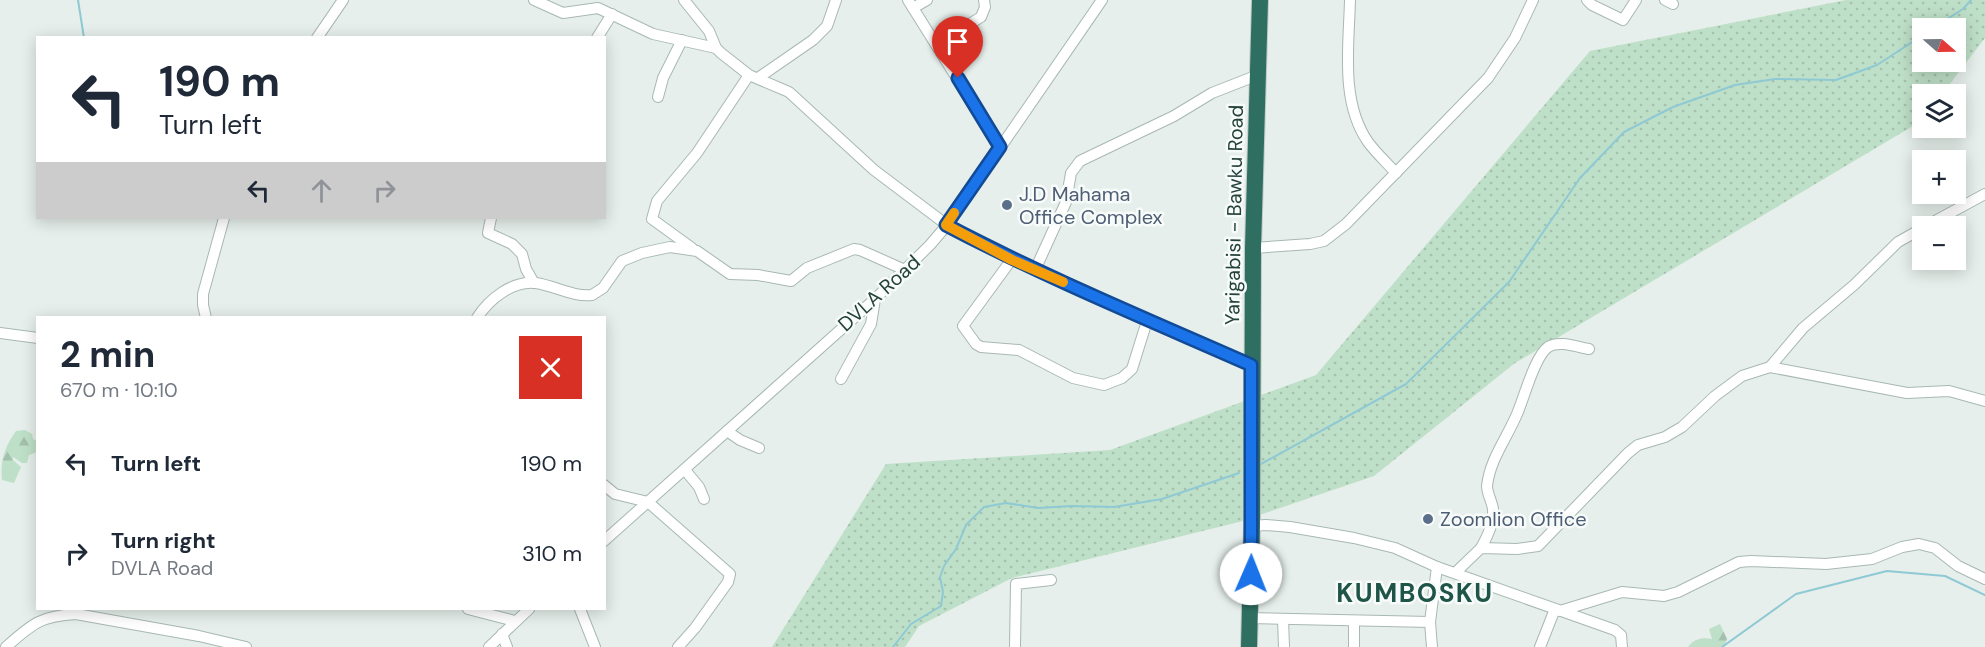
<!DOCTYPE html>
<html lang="en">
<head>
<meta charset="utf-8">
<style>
  body { margin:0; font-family:"DM Sans",sans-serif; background:#f2f2f3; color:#1f2937; height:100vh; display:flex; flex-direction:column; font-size:22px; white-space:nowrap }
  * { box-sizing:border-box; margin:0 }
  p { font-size:20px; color:#747a83 }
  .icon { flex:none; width:33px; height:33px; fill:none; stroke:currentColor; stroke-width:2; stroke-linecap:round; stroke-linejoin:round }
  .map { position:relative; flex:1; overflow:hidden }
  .sheet { position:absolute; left:36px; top:316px; width:570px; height:294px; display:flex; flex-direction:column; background:#fff; border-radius:0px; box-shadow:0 3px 15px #0003 }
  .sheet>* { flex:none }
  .top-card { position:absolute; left:36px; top:36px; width:570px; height:183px; border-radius:0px; box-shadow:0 3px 15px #0003; background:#fff; color:#1f2937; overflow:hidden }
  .needle { width:39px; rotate:110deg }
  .tools { position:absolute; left:1912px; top:18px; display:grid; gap:12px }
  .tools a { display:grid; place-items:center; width:54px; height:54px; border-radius:0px; background:#fff; box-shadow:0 3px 15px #0003; font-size:30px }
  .pin { position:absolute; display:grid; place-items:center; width:51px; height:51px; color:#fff; margin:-62px -26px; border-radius:50% 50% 50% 0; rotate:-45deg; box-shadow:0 0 6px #0007 }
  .pin .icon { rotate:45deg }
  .me { position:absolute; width:66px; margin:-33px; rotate:1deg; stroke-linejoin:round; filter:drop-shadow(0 0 4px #0008) }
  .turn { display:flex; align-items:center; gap:21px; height:126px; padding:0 24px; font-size:27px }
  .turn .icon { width:78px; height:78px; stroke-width:2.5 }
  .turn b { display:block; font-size:42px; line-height:51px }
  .lanes { display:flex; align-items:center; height:57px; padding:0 24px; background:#0003; justify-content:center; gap:30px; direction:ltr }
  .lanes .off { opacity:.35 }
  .round { display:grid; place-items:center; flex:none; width:63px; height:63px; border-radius:0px; background:#f2f2f3 }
  .headline { display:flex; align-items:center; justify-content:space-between; height:102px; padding:0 24px }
  h1 { font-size:36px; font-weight:700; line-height:45px }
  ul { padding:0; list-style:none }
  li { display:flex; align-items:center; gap:18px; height:90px; padding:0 24px }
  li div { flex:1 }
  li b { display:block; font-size:22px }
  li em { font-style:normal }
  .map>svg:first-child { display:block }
  .grass { fill:url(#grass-dots); fill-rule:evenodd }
  .forest { fill:url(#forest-firs) }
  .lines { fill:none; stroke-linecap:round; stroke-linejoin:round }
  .stream { stroke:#8ec9d4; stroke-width:2 }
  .minor-casing { stroke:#a8b8b2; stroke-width:12 }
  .highway-casing { stroke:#c2cac8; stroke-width:18 }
  .minor { stroke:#fff; stroke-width:10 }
  .highway { stroke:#2f6f62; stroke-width:16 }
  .route-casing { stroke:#114b97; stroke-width:15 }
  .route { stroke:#1a73e8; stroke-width:10 }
  .slow { stroke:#f59e0b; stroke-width:10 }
  .service-dot { fill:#5c6f8a; stroke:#f7fbf9; stroke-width:2 }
  .labels { text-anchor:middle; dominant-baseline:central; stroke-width:5; stroke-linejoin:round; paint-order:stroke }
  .service-label { font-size:20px; fill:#4e5e75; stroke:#f7fbf9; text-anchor:start }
  .street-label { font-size:20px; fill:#24423a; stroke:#f7fbf9 }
  .district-label { font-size:26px; font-weight:bold; letter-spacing:1.5px; fill:#1f5548; stroke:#f7fbf9 }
</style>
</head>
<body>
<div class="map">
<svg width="1985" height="647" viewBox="0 0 1985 647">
  <defs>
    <pattern id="grass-dots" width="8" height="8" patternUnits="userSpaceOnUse" patternTransform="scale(1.5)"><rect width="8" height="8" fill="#bfe0c8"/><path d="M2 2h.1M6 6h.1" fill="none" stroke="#a4c1ad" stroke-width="1.8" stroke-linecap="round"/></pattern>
    <pattern id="forest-firs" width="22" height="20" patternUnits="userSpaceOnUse" patternTransform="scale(1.5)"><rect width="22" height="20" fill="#bfe0c8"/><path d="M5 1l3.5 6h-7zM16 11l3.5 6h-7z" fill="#a4c1ad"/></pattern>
  </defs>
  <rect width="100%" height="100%" fill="#e6efeb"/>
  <path class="grass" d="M1846,0H1985V38L1942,94H1923V120L1515,363L1374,476L1239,522L1012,578L919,626L905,647H772L886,464L1110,450L1316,375L1590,51ZM1923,28H1956V62H1923Z"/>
  <g class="forest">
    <path d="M25,430L32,434L33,439L37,441V452L29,455L27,463H22L13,457V460L21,467L14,483L2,480C0,460 5,446 16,431Z"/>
    <path d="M1720,624L1727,639L1724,647H1688C1694,639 1702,637 1712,639L1709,629Z"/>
  </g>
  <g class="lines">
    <g class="stream">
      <polyline points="78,0 84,38"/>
      <polyline points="1933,28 1963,9 1971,0"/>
      <polyline points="1261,464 1406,384 1509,282 1580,178 1624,132 1673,107 1735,85 1775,79 1836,80 1877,65 1923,35"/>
      <polyline points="893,647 911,624 941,606 943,592 940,577 944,566 956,549 966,525 984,507 1006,503 1038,508 1072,506 1114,507 1162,499 1239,473"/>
      <polyline points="1722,647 1796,594 1887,571 1945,576 1985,595"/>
    </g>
    <g class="minor-casing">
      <g id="minor">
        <polyline points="534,0 563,13 598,8 653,34 716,48"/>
        <polyline points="684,0 709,31 716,48 721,53 749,75 789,92 874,170 947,225 1012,259 1084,290 1147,321 1251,365"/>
        <polyline points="908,0 1000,147"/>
        <path d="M1350,0C1349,45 1340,102 1368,142C1376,153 1387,163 1396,173"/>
        <polyline points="1587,0 1592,5 1623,20 1636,0"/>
        <polyline points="1665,0 1673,4"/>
        <polyline points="913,8 927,0"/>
        <polyline points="317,38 343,0"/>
        <polyline points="597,38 612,14"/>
        <polyline points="937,44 981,17 985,7 984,0"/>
        <polyline points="758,78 813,40 827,26 836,0"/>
        <polyline points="658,97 663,78 682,40"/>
        <polyline points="491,218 488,233 512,244 522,254 526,269 534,283"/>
        <polyline points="1926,226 1985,194"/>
        <polyline points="692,248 652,219 657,201 697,153 749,75"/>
        <polyline points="1253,248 1310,244 1324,241 1346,224 1488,78 1515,38 1533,0"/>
        <polyline points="1012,259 963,326 976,344 981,347 1019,350 1073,378 1104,385 1122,378 1132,369 1147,321"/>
        <polyline points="1035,270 1066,202 1071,173 1080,161 1174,116 1212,93 1258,75"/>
        <polyline points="206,318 203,305 203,294 224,218"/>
        <path d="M477,318C489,299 513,280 536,283C555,286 573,297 592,295L603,288L622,261L642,253L670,247L697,251L730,274L758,275L791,281L807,268L854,249L860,250L905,270"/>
        <polyline points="0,333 38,338"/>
        <polyline points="1770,367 1907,393 1949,391 1985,401"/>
        <polyline points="841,379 871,324 875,299"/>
        <polyline points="727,431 740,440 759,448"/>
        <polyline points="685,470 699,487 704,499"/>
        <polyline points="604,485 615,494 648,502 730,574 728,582 695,628 678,647"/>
        <polyline points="1252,526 1266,525 1290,527 1354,538 1395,548 1437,567 1615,630 1621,635 1622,647"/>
        <polyline points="604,541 875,299 930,245 947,225 1102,0"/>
        <path d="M1481,548C1488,535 1494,523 1493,509C1492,501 1487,494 1487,486C1490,459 1507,438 1517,414C1524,398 1535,356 1548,347C1559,340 1577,347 1589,349"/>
        <polyline points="1456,572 1481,548 1517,549 1538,546 1628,453 1638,445 1665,437 1682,427 1715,396 1742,376 1770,367 1803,328 1854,285 1898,242 1923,228"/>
        <polyline points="468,609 515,621"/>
        <polyline points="580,609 595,647"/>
        <polyline points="1560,611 1622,592 1664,596 1678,592 1739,562 1751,561 1826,564 1872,559 1902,547 1919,544 1935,548 1958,566 1985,579"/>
        <polyline points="1250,618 1430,622"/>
        <polyline points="1283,619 1284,647"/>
        <polyline points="502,634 507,647"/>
        <path d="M6,647C32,624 40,616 76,614L199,636L246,647"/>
        <polyline points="489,647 529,609"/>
        <polyline points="1015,647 1016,584 1051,580"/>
        <polyline points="1354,647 1354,622"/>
        <polyline points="1432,647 1430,622 1437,567"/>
        <polyline points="1540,647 1555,609"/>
      </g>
    </g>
    <g class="highway-casing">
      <polyline id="highway" points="1249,647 1252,526 1253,248 1260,0"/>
    </g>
    <use href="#minor" class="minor"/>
    <use href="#highway" class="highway"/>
  </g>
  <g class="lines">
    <g class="route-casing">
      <path id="route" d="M958,78L1000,147L946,225C1045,277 1149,320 1251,365V574"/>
    </g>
    <use href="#route" class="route"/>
    <polyline class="slow" points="954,213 946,225 1012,260 1063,282"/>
  </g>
  <g class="service-dot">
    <circle cx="1007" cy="205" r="6"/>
    <circle cx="1428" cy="519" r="6"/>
  </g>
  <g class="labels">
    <g class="service-label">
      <text x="1019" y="194">J.D Mahama<tspan x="1019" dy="23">Office Complex</tspan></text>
      <text x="1440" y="519">Zoomlion Office</text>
    </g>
    <g class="street-label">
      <text transform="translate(1234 215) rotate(-89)">Yarigabisi - Bawku Road</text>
      <text transform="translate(879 293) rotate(-42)">DVLA Road</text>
    </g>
    <g class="district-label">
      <text x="1415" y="593">KUMBOSKU</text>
    </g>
  </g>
</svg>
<div class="tools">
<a><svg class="needle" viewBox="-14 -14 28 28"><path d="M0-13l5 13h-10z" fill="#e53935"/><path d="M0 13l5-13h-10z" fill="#747a83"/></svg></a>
<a><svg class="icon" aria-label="layers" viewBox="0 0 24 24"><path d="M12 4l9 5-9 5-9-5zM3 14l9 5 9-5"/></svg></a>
<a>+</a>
<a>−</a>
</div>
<div class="pin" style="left:958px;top:78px;background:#d93025"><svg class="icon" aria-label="arrive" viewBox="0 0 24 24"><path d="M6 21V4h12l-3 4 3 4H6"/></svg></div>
<svg class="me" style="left:1251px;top:574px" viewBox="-20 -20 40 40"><circle r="19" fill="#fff"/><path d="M0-13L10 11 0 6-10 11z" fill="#1a73e8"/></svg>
<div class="top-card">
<div class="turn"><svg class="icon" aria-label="left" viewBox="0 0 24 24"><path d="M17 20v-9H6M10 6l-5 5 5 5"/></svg><div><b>190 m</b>Turn left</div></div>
<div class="lanes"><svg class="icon" aria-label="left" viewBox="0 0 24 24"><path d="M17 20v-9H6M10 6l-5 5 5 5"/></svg><svg class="icon off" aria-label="ahead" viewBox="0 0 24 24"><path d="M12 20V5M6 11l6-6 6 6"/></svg><svg class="icon off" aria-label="right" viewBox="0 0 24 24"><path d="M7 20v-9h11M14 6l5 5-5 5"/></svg></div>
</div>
<section class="sheet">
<div class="headline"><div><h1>2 min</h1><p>670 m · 10:10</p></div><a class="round" style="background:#d93025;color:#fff"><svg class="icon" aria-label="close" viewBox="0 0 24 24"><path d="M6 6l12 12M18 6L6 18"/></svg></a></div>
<ul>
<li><svg class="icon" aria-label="left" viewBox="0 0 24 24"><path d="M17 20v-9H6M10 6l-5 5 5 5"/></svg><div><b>Turn left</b></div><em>190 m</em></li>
<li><svg class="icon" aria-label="right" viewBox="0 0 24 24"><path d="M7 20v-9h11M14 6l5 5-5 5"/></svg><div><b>Turn right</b><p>DVLA Road</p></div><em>310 m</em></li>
</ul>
</section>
</div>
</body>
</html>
